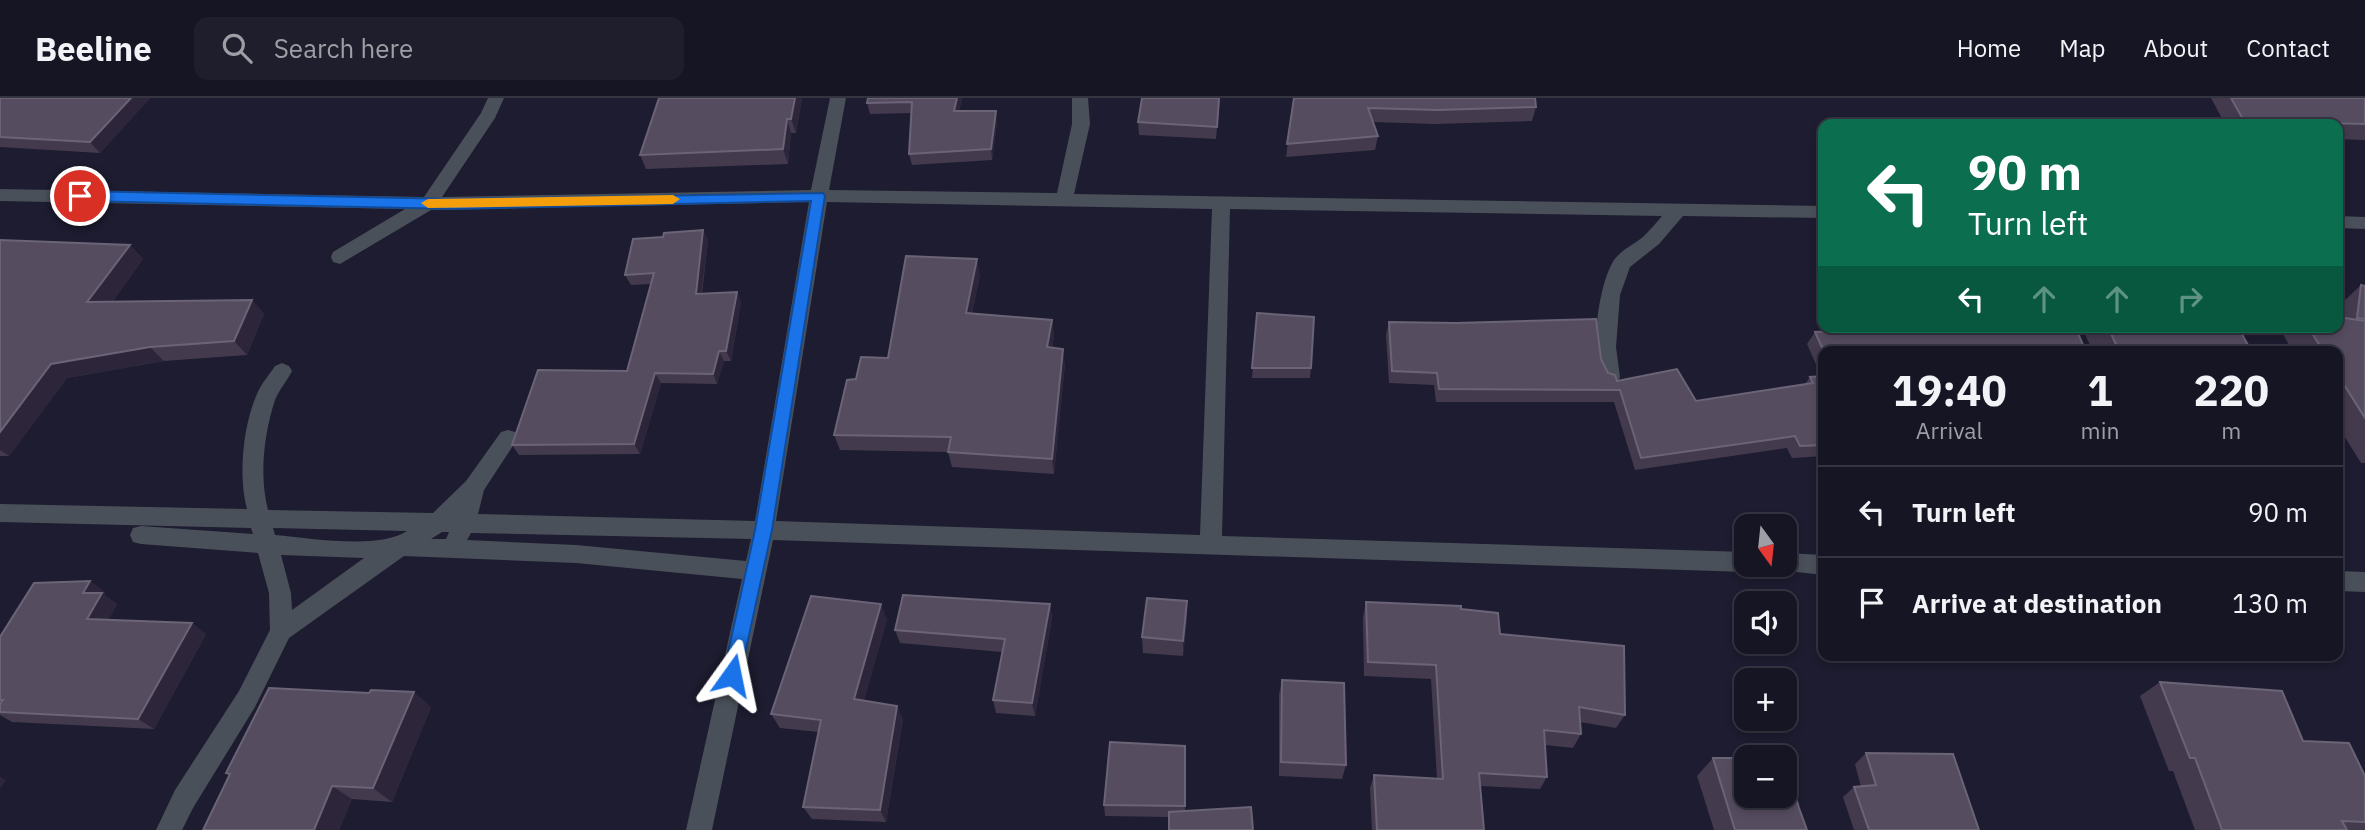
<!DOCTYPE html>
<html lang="en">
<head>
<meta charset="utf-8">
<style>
  body { margin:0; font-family:"IBM Plex Sans",sans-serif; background:#1f1e2c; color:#f1f3f6; height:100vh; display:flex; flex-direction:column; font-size:26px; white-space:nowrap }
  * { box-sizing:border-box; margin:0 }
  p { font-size:23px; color:#9e9fa6 }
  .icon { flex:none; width:38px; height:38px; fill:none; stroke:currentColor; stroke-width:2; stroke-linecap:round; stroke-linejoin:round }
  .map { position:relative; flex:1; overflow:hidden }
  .drawer { position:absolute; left:1818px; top:248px; width:525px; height:315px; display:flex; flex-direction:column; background:#161524; border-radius:14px; box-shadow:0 4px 10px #0003,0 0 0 2px #353441 }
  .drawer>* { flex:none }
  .hud { position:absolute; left:1818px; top:21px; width:525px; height:214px; border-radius:14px; box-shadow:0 4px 10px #0003,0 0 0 2px #353441; background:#0b6e4f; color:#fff; overflow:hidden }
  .needle { width:46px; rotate:165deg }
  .tools { position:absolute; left:1734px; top:416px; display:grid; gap:14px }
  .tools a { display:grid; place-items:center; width:63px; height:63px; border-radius:14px; background:#161524; box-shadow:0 4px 10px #0003,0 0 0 2px #353441; font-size:35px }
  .pin { position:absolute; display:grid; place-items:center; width:60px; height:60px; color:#fff; margin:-30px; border:4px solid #fff; border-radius:50%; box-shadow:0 2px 7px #0007 }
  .me { position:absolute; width:77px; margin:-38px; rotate:12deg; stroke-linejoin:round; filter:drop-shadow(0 0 5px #0008) }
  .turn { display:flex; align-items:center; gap:24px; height:147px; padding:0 35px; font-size:32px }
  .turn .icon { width:91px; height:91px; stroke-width:2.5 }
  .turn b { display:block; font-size:49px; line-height:60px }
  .lanes { display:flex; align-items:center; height:66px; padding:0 35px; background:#0003; justify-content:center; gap:35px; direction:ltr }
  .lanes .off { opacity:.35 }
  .eta { display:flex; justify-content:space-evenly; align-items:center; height:119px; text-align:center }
  .eta b { font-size:42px; font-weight:700; line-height:49px }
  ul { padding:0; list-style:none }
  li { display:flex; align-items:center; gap:21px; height:91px; padding:0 35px; border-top:2px solid #353441 }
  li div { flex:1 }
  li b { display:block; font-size:26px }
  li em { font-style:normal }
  header { display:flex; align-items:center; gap:42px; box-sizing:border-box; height:98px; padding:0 35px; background:#161524; border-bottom:2px solid #353441 }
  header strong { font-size:33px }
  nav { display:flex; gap:38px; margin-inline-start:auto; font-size:24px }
  .search { width:490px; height:63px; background:#1f1e2c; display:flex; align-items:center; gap:18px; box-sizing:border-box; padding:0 24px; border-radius:14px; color:#9e9fa6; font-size:26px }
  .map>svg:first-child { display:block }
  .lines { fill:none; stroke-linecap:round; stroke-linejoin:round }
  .minor { fill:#4a5059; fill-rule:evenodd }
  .wall { fill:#443a4e }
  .shaded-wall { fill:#2d263b }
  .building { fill:#554c60; stroke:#6b6376; stroke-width:2 }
  .route { fill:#1a73e8; stroke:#114b97; stroke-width:2 }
  .slow { fill:#f59e0b }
</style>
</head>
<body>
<header>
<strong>Beeline</strong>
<div class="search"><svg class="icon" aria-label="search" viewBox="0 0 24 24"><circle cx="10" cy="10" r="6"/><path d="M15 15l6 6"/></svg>Search here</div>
<nav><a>Home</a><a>Map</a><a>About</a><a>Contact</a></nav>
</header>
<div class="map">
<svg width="2365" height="732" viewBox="0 0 2365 732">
  <rect width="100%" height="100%" fill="#1d1c30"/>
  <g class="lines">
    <g class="minor">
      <path d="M488,0H504L495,20L442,99L811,92L830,0H846L829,92L1057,95L1072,26V0H1088L1090,26L1074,96L1824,108V120L1683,118L1659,146L1630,169L1620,197L1616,249L1620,279L1617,285L1610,287L1603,285C1589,258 1598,187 1614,162C1621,152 1635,146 1644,138C1650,132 1656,125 1662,118L1230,111L1222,438L1746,454V467H1755L1746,474L773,442L712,732H686L742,481L576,465L404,458L289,540L255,609L193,710L182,732H156L175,692L239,593L270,532L269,495L258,455L141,446L133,444L130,437L133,430L141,428L253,436L251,430L0,424V406L247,411C238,379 243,327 257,296C261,286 269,277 275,268L282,265L289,268L292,273C287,283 279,292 275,302C264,336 259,377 268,412L433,415L466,383L501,334L508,332L515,334L518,340L484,392L478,416L755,423L809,104L431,112L340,166L333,164L331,159L333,154L405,111L0,103V91L424,99L481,15ZM827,104L1212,111L1200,437L776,423ZM273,430L407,433C378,452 310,440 275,437ZM442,434H449L446,441H431ZM471,435L751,441L746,463L576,447L467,442ZM281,457L364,460L292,512L291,495Z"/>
      <polygon points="2338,118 2365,119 2365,131 2338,130"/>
      <polygon points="1785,455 1824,457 1824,477 1777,472 1775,467 1785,467"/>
      <polygon points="2338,473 2365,474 2365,494 2338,493"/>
    </g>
  </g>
  <g class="wall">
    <polygon points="0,0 150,0 100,55 0,49"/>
    <polygon points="802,0 796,35 791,35 788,66 646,71 640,57"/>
    <polygon points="962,0 959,13 997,24 992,62 912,67 909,56 912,15 870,16 867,5"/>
    <polygon points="1220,0 1216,41 1139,37 1138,24"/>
    <polygon points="1294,0 1535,0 1536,9 1532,23 1435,26 1373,24 1378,38 1375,52 1286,59"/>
    <polygon points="2211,0 2365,0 2365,42 2338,41 2338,26 2225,26"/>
    <polygon points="0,142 130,147 143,161 113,203 252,202 264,216 247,257 164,263 67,280 9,358 0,358"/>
    <polygon points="708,142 702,196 741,204 731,263 724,263 717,286 661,285 640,356 519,357 512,347 627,273 651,186 631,187 625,177"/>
    <polygon points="980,177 972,216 1052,222 1054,238 1052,250 1065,266 1054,376 952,369 948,354 840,352 834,337 888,260"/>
    <polygon points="2361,187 2365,188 2365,365 2361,365 2338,328 2338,254 2293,254 2279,229 2338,229 2341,219 2343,204"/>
    <polygon points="1257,215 1311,270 1310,280 1252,280"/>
    <polygon points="1389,224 1601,261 1608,275 1617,283 1696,303 1805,286 1810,279 1821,278 1807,246 1815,234 1897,231 1897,229 1991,229 1824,254 1824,358 1792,360 1787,350 1635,372 1614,304 1436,304 1434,287 1389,285 1386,237"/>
    <polygon points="2082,229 2238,229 2248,247 2242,254 2093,254"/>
    <polygon points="105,494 104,497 117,506 108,522 206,536 154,631 12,624 0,617 0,539"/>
    <polygon points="1366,504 1461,511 1625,617 1616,630 1580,624 1581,636 1573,650 1545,647 1547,679 1540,691 1480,688 1484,732 1372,732 1370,690 1374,677 1437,681 1431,581 1364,578 1363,519"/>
    <polygon points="1050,506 1052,520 1035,618 996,615 993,602 1002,554 900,545 895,532"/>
    <polygon points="1187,519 1183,558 1143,555 1142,539"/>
    <polygon points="887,521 864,602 903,621 886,724 812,721 803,709 819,634 780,630 771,616"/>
    <polygon points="1282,582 1346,667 1342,681 1279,678 1279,597"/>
    <polygon points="2160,584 2303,643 2365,678 2365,732 2195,732 2173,673 2169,673 2140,598"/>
    <polygon points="431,609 392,704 352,701 339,732 203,732 229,677 226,675"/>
    <polygon points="1185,648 1185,713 1169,719 1105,718 1104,707"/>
    <polygon points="1866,655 1979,732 1854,732 1843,699 1854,689 1861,689 1855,666"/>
    <polygon points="1713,660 1807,732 1714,732 1697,678"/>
  </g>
  <g class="shaded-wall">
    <polygon points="131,0 150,0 100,55 90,44"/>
    <polygon points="795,0 802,0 796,35 791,21"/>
    <polygon points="957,0 962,0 956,24 954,13"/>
    <polygon points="1219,0 1220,0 1216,41 1217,29"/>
    <polygon points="996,13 997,24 992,62 991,51"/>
    <polygon points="787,21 791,35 788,66 783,51"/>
    <polygon points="703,132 708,142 700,207 696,196"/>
    <polygon points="130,147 143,161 102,218 87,204"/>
    <polygon points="977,161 980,177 969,231 966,215"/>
    <polygon points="737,194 741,204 731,263 726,253"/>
    <polygon points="252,202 264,216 247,257 234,243"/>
    <polygon points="1052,222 1054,238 1049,265 1047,249"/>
    <polygon points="150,249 164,263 67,280 9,358 0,352 0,334 51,266"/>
    <polygon points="1063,251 1065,266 1054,376 1052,361"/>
    <polygon points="719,253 724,263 717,286 713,276"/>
    <polygon points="655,275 661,285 640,356 634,346"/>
    <polygon points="90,483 105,494 104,497 117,506 103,532 87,521 83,495"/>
    <polygon points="1187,503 1187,519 1183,558 1183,543"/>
    <polygon points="881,506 887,521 861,614 854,601"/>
    <polygon points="1050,506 1052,520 1035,618 1032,605"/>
    <polygon points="192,525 206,536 154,631 138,621"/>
    <polygon points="414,594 431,609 392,704 373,690"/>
    <polygon points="897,608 903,621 886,724 880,712"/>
    <polygon points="0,679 6,682 0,691"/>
    <polygon points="332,688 352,701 339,732 314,732"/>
  </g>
  <g class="building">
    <polygon points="0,0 131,0 90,44 0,39"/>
    <polygon points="659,0 795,0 791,21 787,21 783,51 640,57"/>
    <polygon points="868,0 957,0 954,13 996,13 991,51 909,56 912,4 867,5"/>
    <polygon points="1142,0 1219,0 1217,29 1138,24"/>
    <polygon points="1294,0 1535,0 1536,9 1438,12 1368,10 1378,38 1287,46"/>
    <polygon points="2231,0 2365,0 2365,26 2244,23"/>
    <polygon points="703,132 696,196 737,194 726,253 719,253 713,276 655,275 634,346 512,347 538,272 627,273 654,175 625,177 633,141 663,139 664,135"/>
    <polygon points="0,142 130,147 87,204 252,202 234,243 150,249 51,266 0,334"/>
    <polygon points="906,158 977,161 966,215 1052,222 1047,249 1063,251 1052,361 948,354 951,339 834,337 847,282 856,281 861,259 888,260"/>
    <polygon points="2361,187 2365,188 2365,221 2357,220"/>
    <polygon points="1257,215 1314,219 1311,270 1252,270"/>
    <polygon points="2338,219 2365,223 2365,320 2338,277 2338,254 2324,254 2308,229 2338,229"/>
    <polygon points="1596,221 1601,261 1608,275 1615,277 1617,283 1677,271 1696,303 1813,285 1810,279 1824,278 1824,347 1800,348 1795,338 1641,360 1620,292 1439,291 1437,275 1392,273 1389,224 1456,225"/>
    <polygon points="1910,229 1991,229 1992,232 2078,235 2086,254 1824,254 1815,234 1910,230"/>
    <polygon points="2108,229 2238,229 2248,247 2205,248 2208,253 2118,251"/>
    <polygon points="90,483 83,495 102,495 87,521 192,525 138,621 0,614 0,606 3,602 0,602 0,539 34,485"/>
    <polygon points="903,497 1050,506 1032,605 993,602 1005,541 895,532"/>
    <polygon points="811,498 881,506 854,601 897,608 880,712 803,709 821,622 771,616"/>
    <polygon points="1147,500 1187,503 1183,543 1142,539"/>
    <polygon points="1366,504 1461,508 1461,511 1498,515 1500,536 1624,548 1625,617 1579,609 1581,636 1544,632 1547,679 1479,675 1484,732 1377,732 1374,677 1443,681 1436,567 1368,564"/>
    <polygon points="1282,582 1344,585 1346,667 1281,664"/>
    <polygon points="2160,584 2282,593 2303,643 2349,645 2365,678 2365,724 2342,723 2347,732 2222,732 2195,660 2190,660"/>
    <polygon points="269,590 369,595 371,592 414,594 373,690 332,688 314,732 203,732 230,676 226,675"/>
    <polygon points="1110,644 1185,648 1185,708 1104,707"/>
    <polygon points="1866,655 1953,656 1979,732 1869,732 1854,689 1876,687"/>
    <polygon points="1713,660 1746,660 1746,698 1785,698 1785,661 1799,710 1807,732 1735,732"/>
    <polygon points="1251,709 1253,732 1169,732 1169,714"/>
  </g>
  <polygon class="route" points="80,93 456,101 823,95 825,98 772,432 739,583 732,585 726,583 723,577 755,432 811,103 456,111 80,103 74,98"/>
  <polygon class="slow" points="673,97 680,101 673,106 428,110 421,105 428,101"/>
</svg>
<div class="tools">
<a><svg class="needle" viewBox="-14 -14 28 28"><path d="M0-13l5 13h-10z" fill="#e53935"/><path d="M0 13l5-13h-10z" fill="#9e9fa6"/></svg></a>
<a><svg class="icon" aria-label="sound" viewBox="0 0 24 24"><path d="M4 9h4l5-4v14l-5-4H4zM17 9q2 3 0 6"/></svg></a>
<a>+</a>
<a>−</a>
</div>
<div class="pin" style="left:80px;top:98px;background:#d93025"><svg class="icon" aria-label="arrive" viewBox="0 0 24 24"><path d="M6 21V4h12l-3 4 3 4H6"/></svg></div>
<svg class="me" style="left:732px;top:577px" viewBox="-20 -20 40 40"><path d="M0-17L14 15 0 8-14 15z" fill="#1a73e8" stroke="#fff" stroke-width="4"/></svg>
<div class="hud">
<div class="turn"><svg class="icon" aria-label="left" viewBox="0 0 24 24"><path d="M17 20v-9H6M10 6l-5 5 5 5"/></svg><div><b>90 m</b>Turn left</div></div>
<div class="lanes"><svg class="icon" aria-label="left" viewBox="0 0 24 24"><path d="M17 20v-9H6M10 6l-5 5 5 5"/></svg><svg class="icon off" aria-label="ahead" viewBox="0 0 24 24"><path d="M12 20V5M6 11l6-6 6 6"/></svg><svg class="icon off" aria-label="ahead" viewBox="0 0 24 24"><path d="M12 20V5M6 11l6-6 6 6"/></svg><svg class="icon off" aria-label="right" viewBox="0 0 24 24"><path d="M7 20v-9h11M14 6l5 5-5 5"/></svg></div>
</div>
<section class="drawer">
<div class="eta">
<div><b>19:40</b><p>Arrival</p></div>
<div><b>1</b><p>min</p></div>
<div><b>220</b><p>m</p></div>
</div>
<ul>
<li><svg class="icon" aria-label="left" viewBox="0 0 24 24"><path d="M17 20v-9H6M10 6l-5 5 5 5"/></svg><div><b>Turn left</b></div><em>90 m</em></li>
<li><svg class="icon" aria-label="arrive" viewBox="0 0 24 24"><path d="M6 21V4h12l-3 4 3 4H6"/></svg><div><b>Arrive at destination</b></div><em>130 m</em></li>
</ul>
</section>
</div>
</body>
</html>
